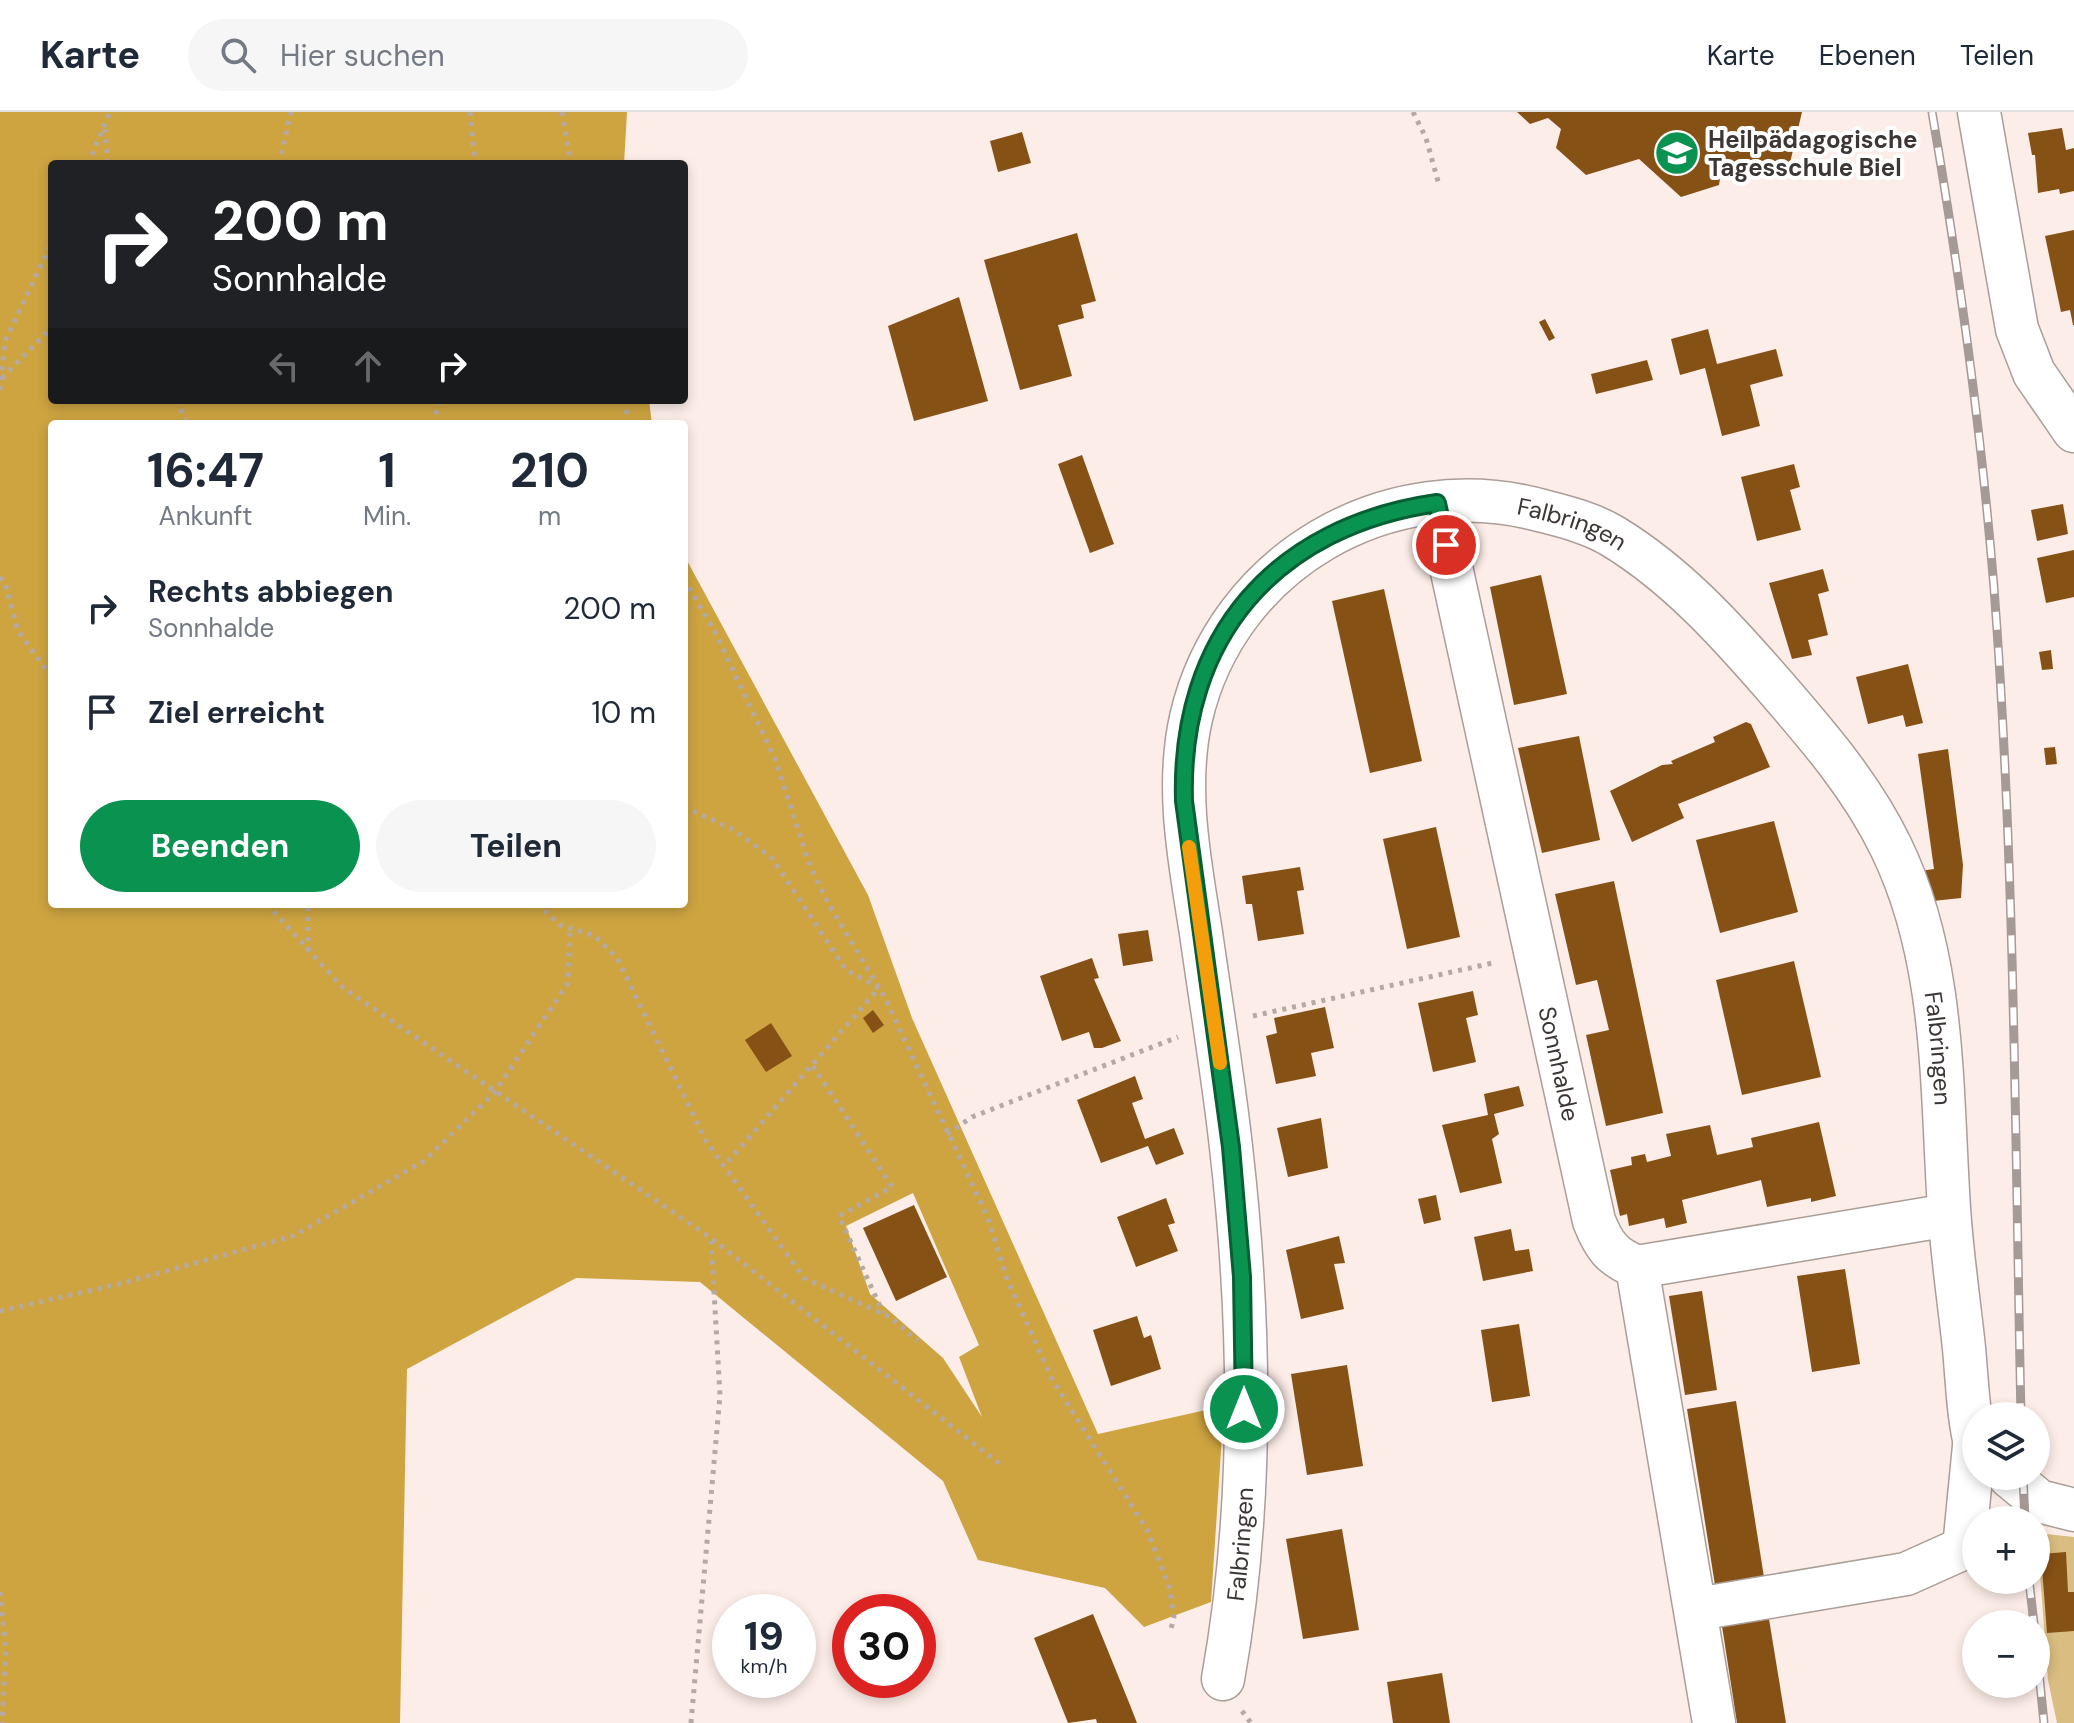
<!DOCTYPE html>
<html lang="de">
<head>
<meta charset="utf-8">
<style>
  body { margin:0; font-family:"DM Sans",sans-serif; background:#f6f6f7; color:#1f2937; height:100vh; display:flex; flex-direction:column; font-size:30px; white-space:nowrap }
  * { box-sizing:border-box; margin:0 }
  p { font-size:26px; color:#747a83 }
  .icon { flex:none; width:44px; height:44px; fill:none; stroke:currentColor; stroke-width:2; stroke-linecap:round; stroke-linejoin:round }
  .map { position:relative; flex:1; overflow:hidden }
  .details { position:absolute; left:48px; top:308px; width:640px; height:488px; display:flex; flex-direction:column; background:#fff; border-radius:8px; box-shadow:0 4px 12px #0003 }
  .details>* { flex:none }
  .guide { position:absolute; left:48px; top:48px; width:640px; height:244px; border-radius:8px; box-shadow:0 4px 12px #0003; background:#202124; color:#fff; overflow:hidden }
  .buttons { position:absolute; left:1962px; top:1290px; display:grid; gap:16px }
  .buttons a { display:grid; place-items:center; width:88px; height:88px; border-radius:50%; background:#fff; box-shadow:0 4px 12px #0003; font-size:40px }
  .speed { position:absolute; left:712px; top:1482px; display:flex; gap:16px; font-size:40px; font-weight:700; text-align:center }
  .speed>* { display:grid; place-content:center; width:104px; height:104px; border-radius:50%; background:#fff; box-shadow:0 4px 12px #0003; line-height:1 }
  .speed small { font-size:20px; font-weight:400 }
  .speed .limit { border:12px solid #d22; background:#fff; color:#111 }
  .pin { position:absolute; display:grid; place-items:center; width:68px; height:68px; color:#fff; margin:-34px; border:4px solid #fff; border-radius:50%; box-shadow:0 2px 8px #0007 }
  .me { position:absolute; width:88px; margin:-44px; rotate:0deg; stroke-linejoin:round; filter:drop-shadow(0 0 6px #0008) }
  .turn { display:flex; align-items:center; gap:28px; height:168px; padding:0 32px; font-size:36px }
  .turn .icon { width:104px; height:104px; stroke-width:2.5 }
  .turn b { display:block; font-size:56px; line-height:68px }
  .lanes { display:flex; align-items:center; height:76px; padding:0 32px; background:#0003; justify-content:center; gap:40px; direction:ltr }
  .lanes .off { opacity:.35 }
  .eta { display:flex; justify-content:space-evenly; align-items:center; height:136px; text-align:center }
  .eta b { font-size:48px; font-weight:700; line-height:56px }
  .button { display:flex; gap:16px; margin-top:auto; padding:16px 32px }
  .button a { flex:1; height:92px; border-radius:48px; background:#0a9250; color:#fff; font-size:32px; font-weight:700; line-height:92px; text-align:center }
  .button a+a { background:#f6f6f7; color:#1f2937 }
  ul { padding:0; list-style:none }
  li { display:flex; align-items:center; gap:24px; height:104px; padding:0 32px }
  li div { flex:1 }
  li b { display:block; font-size:30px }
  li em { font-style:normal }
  header { display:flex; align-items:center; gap:48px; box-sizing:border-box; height:112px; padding:0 40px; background:#fff; border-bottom:2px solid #e0e1e3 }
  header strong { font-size:38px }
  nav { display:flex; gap:44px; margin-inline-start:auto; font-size:28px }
  .search { width:560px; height:72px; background:#f6f6f7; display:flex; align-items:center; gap:20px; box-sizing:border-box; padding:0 28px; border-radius:44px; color:#747a83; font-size:30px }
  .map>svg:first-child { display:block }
  .green { fill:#d9bd81 }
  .forest { fill:#cea441; fill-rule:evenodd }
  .building { fill:#865115 }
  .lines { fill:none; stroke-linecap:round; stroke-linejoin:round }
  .minor-casing { stroke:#ab9d98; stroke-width:45 }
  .path { stroke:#b5a9a5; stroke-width:5; stroke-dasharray:4 6; stroke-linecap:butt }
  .minor { stroke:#fff; stroke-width:42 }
  .rail-casing { stroke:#a59a96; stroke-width:9 }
  .rail { stroke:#fff; stroke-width:6; stroke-dasharray:18; stroke-linecap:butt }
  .route-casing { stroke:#065f34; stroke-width:20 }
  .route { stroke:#0a9250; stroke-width:14 }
  .slow { stroke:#f59e0b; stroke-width:14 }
  .labels { text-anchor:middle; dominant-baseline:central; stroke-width:8; stroke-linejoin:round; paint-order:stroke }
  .poi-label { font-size:24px; font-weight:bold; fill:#3c3634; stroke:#fff; text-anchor:start }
  .street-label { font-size:24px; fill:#3c3634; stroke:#fff }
</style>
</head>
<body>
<header>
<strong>Karte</strong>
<div class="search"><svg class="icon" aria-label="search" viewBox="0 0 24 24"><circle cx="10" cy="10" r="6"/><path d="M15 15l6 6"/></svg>Hier suchen</div>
<nav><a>Karte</a><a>Ebenen</a><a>Teilen</a></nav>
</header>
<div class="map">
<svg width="2074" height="1611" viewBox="0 0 2074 1611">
  <rect width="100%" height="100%" fill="#fdede8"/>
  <polygon class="green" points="2037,1421 2074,1425 2074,1611 2057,1611 2048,1568"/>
  <path class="forest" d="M0,0H627L624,52H52V288H649L652,312H52V792H684V443L868,783L912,906L1098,1322L1224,1294L1211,1490L1144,1515L1105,1476L978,1448L943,1369L700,1170L576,1166L407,1257L400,1611H0ZM913,1081L979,1233L959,1245L982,1305L943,1246L870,1182L846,1114Z"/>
  <g class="building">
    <polygon points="1517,0 1802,0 1790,51 1753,62 1737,49 1722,55 1719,73 1681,85 1639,47 1586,63 1556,36 1561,17 1548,6 1530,12"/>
    <polygon points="2062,16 2066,38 2074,36 2074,79 2060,82 2059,77 2038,81 2035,43 2032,43 2028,21"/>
    <polygon points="1022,20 1031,51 998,60 990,29"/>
    <polygon points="2074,118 2074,213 2073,213 2070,198 2061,200 2045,124"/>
    <polygon points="1077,121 1096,189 1081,193 1084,206 1058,213 1072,264 1020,278 984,148"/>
    <polygon points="959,185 988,289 914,309 888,214"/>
    <polygon points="1545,207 1555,226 1549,229 1539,210"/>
    <polygon points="1708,217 1717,252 1776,237 1783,264 1750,273 1760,314 1722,324 1705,256 1680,263 1671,227"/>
    <polygon points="1647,248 1653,268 1596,282 1591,262"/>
    <polygon points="1082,343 1114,432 1090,441 1058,352"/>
    <polygon points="1794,352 1800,375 1790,378 1801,418 1757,429 1741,365"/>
    <polygon points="2063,392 2068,422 2037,429 2031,398"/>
    <polygon points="2074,438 2074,485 2046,491 2037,446"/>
    <polygon points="1823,457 1829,479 1818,482 1828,523 1808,528 1812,543 1792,547 1769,471"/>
    <polygon points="1541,463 1567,582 1514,593 1490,475"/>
    <polygon points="1384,477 1422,649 1370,661 1332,489"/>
    <polygon points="2051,538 2053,557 2042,558 2039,540"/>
    <polygon points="1908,552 1923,611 1906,615 1903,603 1868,612 1856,565"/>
    <polygon points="1746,610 1751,612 1770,655 1678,692 1684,706 1632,730 1610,679 1662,653 1673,652 1671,649 1715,630 1713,625"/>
    <polygon points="1579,624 1600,728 1542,741 1518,636"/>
    <polygon points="2055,635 2057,652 2046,653 2044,636"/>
    <polygon points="1948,637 1963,753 1961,786 1933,789 1920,759 1934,757 1918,642"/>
    <polygon points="1774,709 1798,800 1720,821 1696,728"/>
    <polygon points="1436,715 1460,825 1407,837 1383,727"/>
    <polygon points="1300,755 1304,778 1297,779 1304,822 1258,829 1252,792 1246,792 1242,764"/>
    <polygon points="1614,769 1663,1001 1606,1014 1586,923 1609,918 1597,868 1576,873 1555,782"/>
    <polygon points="1148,818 1153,849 1123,854 1118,822"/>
    <polygon points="1092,846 1099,866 1094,867 1121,929 1102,936 1094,936 1089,920 1062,929 1040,864"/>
    <polygon points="1794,849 1821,965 1742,983 1716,868"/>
    <polygon points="1473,879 1478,903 1466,906 1476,950 1433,960 1418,891"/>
    <polygon points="1325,895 1334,936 1311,941 1316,964 1276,972 1266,924 1277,921 1274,906"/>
    <polygon points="873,898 884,913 873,921 863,906"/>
    <polygon points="771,911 792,944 766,960 745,928"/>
    <polygon points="1135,964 1143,987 1132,991 1145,1027 1174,1016 1184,1042 1156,1053 1148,1034 1101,1051 1077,988"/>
    <polygon points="1519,974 1524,994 1494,1002 1499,1022 1492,1027 1502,1071 1460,1081 1442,1013 1488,1003 1484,982"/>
    <polygon points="1321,1006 1328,1056 1288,1065 1277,1016"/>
    <polygon points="1819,1010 1836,1084 1811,1090 1811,1086 1767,1095 1761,1068 1682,1088 1687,1111 1666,1116 1664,1106 1629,1114 1627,1102 1620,1104 1610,1058 1632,1053 1631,1045 1645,1042 1647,1050 1671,1044 1666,1022 1710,1013 1717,1043 1753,1035 1751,1026"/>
    <polygon points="1436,1083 1441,1108 1424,1112 1418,1087"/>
    <polygon points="1166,1086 1175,1111 1168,1113 1178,1139 1136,1155 1117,1105"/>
    <polygon points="914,1093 947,1165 896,1189 863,1116"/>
    <polygon points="1511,1117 1515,1139 1529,1137 1533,1159 1483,1169 1474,1125"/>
    <polygon points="1339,1124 1345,1151 1334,1152 1344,1197 1301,1207 1286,1138"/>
    <polygon points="1845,1157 1860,1252 1812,1260 1797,1164"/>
    <polygon points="1702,1179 1717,1278 1685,1283 1669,1184"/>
    <polygon points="1137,1204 1144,1226 1151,1223 1161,1257 1111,1274 1093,1218"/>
    <polygon points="1519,1212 1530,1284 1492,1290 1481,1218"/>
    <polygon points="1347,1253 1363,1354 1307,1363 1291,1262"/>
    <polygon points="1736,1289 1764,1465 1715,1473 1687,1297"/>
    <polygon points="1342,1417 1359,1518 1303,1527 1286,1427"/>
    <polygon points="2066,1440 2068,1480 2074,1480 2074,1519 2047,1521 2041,1442"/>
    <polygon points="1093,1502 1130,1593 1137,1611 1097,1611 1096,1607 1068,1611 1034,1526"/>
    <polygon points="1769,1507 1786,1611 1737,1611 1722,1514"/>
    <polygon points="1442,1561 1450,1611 1393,1611 1387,1570"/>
  </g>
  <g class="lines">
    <g class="minor-casing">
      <g id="minor">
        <polyline points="1979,0 2017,217 2034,261 2074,319"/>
        <path id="s1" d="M1437,391L1594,1109C1604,1134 1612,1145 1637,1155L1714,1611"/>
        <polyline points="1637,1155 1949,1103"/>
        <polyline points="2009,1364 2039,1389 2074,1398"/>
        <polyline points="1697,1497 1906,1462 1964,1436 1974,1334"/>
        <path id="s2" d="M1223,1567C1254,1394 1251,1210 1231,1035C1223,963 1211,892 1201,821C1190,751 1175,677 1191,606C1227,450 1388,356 1543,399C1567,405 1593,412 1614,425C1676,463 1725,517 1772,571C1817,623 1861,673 1891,735C1946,848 1941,974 1949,1096C1952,1143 1959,1189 1964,1236C1967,1268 1968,1305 1976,1336"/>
      </g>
    </g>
    <g class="path">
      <polyline points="470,0 475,52"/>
      <polyline points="562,0 571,52"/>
      <polyline points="1413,0 1426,26 1439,73"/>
      <polyline points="105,17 108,52"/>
      <polyline points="88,52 110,0"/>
      <polyline points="279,52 291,0"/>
      <polyline points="2,266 52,215"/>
      <polyline points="0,278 5,229 52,130"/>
      <polyline points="177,288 187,312"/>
      <polyline points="625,288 628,312"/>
      <polyline points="433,312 440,288"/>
      <polyline points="0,465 5,471 18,519 52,566"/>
      <polyline points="684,467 716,522 775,647 810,754 828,791 884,884 988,1106 1007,1167 1052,1267 1147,1418 1169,1474 1174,1505 1170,1521"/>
      <polyline points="684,695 734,718 772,746 846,858 879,876 724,1054"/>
      <polyline points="267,792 342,875 711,1126 1000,1352"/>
      <polyline points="537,792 560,813 595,824 617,846 706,1029 804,1166 890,1205 918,1229"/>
      <polyline points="308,839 308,792"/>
      <polyline points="1253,904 1497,850"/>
      <polyline points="813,954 892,1075 839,1104 883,1201"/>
      <polyline points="947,1022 972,1005 1178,925"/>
      <polyline points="0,1199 119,1172 293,1124 424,1049 494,981 568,871 570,816"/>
      <polyline points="0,1480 6,1537 2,1611"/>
      <polyline points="1242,1599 1251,1611"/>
      <polyline points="691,1611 720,1283 711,1127"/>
    </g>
    <use href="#minor" class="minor"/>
    <g class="rail-casing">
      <g id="rail">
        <path d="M1932,0C1959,158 1981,316 1994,476C2015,751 2015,1028 2021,1304"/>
        <polyline points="2023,1364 2025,1408"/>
        <polyline points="2029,1468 2034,1512"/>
        <polyline points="2036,1531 2044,1611"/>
      </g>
    </g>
    <use href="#rail" class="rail"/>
  </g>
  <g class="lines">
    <g class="route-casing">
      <path id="route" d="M1244,1297L1242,1165L1231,1035L1184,689C1179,524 1276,414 1437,391L1446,433"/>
    </g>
    <use href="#route" class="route"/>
    <polyline class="slow" points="1189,735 1220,951"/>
  </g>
  <defs>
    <g id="school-disc" transform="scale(2.3)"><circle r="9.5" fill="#0a9250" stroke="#fff"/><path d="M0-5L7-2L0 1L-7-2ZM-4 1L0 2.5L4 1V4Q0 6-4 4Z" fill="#fff"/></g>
  </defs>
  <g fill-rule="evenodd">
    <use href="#school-disc" x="1677" y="41"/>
  </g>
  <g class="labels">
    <g class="poi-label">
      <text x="1708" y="27">Heilpädagogische<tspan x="1708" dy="28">Tagesschule Biel</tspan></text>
    </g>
    <g class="street-label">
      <text stroke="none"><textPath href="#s2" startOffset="1454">Falbringen</textPath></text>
      <text stroke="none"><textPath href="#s2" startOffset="2126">Falbringen</textPath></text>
      <text stroke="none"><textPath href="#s1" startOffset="574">Sonnhalde</textPath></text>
      <text stroke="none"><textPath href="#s2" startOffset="136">Falbringen</textPath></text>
    </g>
  </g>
</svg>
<div class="buttons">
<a><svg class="icon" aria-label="layers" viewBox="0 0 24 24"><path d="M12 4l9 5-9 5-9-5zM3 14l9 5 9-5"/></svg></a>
<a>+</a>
<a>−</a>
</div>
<div class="speed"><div>19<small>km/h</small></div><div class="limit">30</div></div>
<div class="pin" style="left:1446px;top:433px;background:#d93025"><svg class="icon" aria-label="arrive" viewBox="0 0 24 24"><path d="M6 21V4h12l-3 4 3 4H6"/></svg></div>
<svg class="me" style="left:1244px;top:1297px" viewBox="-20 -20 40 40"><circle r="17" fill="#0a9250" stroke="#fff" stroke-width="3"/><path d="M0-11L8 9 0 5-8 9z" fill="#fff"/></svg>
<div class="guide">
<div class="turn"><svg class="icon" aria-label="right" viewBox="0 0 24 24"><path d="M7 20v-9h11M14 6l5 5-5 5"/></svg><div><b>200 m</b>Sonnhalde</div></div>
<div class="lanes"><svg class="icon off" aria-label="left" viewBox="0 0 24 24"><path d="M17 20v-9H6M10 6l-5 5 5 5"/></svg><svg class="icon off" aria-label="ahead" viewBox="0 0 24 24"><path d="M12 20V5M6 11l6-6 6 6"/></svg><svg class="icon" aria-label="right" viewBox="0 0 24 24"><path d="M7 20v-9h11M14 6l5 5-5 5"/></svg></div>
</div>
<section class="details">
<div class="eta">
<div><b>16:47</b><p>Ankunft</p></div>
<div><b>1</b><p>Min.</p></div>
<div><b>210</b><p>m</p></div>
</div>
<ul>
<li><svg class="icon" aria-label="right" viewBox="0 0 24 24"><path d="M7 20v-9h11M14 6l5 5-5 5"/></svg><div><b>Rechts abbiegen</b><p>Sonnhalde</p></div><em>200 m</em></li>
<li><svg class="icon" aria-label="arrive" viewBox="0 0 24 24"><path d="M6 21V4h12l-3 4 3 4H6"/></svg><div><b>Ziel erreicht</b></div><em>10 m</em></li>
</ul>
<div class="button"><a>Beenden</a><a>Teilen</a></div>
</section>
</div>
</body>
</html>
